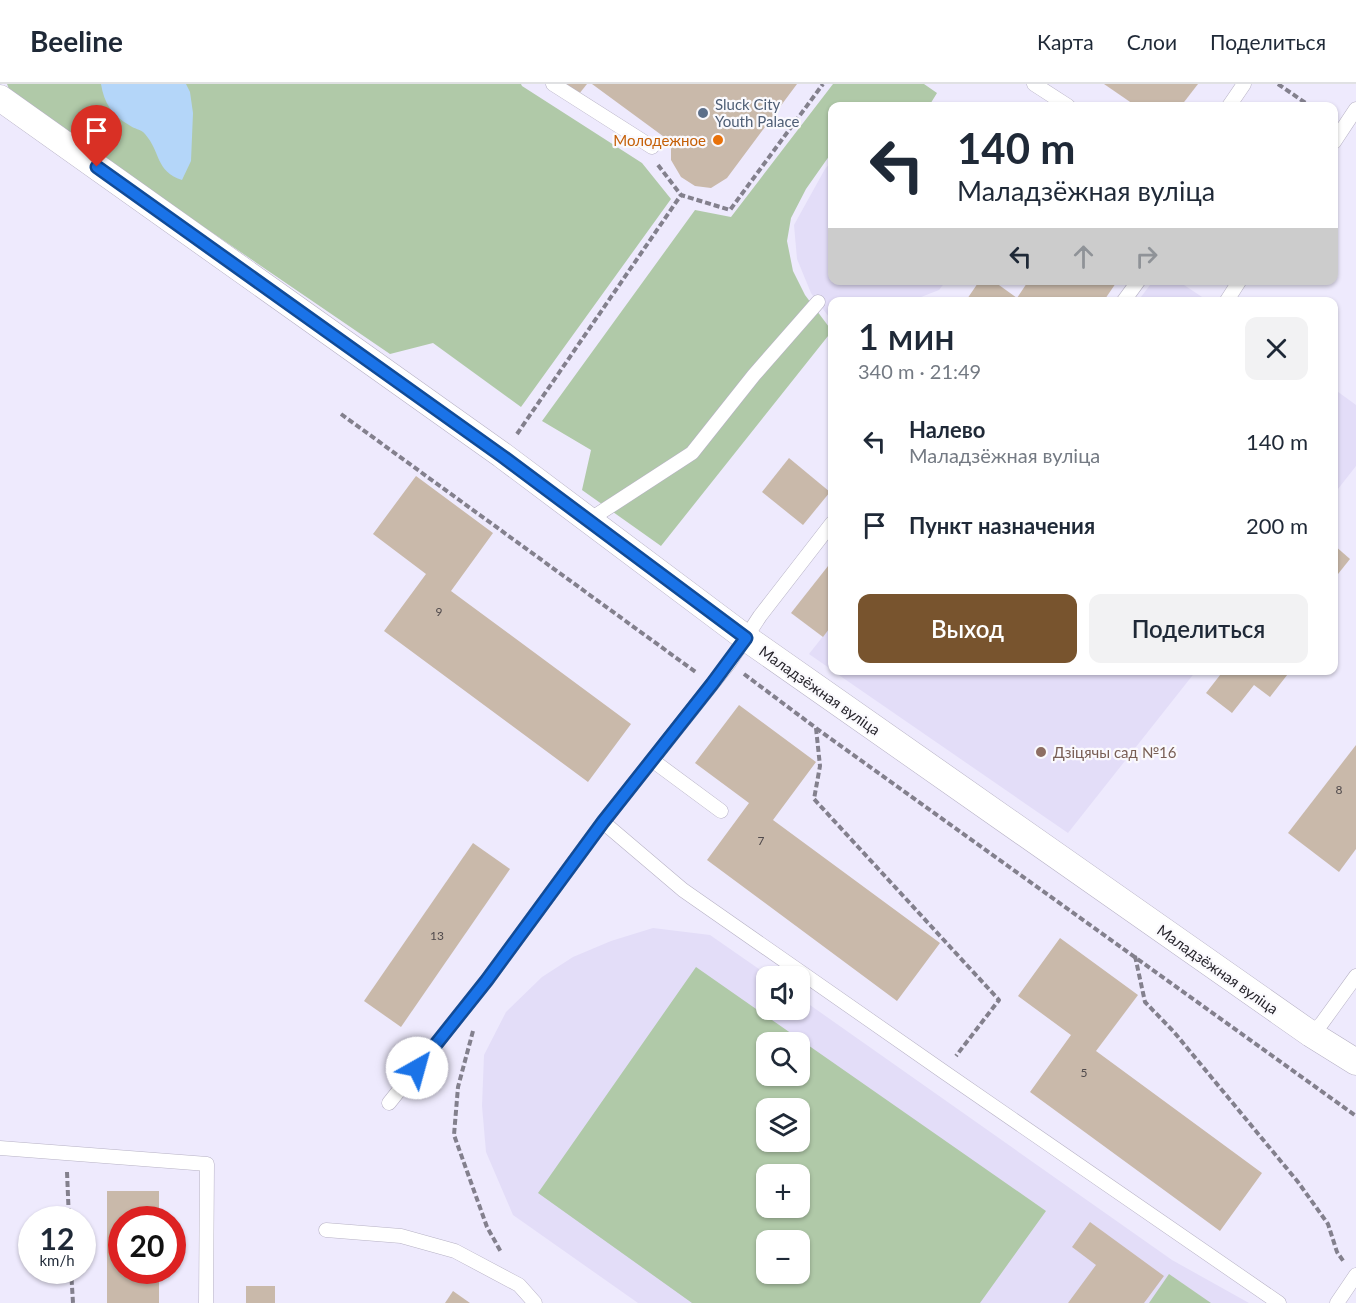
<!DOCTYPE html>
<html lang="ru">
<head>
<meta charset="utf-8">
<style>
  body { margin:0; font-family:Lato,sans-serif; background:#f2f2f3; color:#1f2937; height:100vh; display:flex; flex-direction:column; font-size:22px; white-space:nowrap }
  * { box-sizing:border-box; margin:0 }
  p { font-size:20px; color:#747a83 }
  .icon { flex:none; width:33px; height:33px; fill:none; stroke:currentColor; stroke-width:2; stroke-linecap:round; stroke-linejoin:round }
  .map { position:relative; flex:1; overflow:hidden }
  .panel { position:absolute; left:828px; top:213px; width:510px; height:378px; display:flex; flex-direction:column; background:#fff; border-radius:12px; box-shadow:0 2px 4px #0004 }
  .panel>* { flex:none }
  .top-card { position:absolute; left:828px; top:18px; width:510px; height:183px; border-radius:12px; box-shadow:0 2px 4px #0004; background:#fff; color:#1f2937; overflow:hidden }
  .tools { position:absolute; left:756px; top:882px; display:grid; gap:12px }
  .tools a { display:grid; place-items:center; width:54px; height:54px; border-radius:12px; background:#fff; box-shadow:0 2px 4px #0004; font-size:30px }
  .speed { position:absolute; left:18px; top:1122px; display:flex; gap:12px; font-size:30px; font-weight:700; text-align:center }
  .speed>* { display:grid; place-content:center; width:78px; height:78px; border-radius:50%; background:#fff; box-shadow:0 2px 4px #0004; line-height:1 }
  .speed small { font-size:15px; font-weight:400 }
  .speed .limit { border:9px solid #d22; background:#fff; color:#111 }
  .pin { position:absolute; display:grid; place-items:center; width:51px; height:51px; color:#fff; margin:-62px -26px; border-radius:50% 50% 50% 0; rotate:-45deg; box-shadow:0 0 6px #0007 }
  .pin .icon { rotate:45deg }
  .me { position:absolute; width:66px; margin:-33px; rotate:38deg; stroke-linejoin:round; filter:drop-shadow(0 0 4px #0008) }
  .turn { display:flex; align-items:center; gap:21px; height:126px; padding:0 30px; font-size:27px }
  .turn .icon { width:78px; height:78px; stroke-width:2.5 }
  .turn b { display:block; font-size:42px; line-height:51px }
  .lanes { display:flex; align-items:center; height:57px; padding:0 30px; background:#0003; justify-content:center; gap:30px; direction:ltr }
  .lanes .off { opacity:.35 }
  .round { display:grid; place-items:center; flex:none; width:63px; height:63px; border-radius:12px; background:#f2f2f3 }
  .headline { display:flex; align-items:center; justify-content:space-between; height:102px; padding:0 30px }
  h1 { font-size:36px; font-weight:600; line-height:45px }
  .action { display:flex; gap:12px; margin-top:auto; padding:12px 30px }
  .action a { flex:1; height:69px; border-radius:12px; background:#78542e; color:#fff; font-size:24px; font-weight:600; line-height:69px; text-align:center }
  .action a+a { background:#f2f2f3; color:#1f2937 }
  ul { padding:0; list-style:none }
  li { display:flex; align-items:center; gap:18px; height:84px; padding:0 30px }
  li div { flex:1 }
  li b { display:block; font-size:22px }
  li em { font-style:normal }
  header { display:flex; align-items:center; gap:36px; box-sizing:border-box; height:84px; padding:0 30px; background:#fff; border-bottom:2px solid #e0e1e3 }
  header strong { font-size:28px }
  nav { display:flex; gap:33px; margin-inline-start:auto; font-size:21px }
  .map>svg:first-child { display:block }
  .built { fill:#e3ddf8; fill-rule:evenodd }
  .green { fill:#b0c9a8; fill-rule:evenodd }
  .water { fill:#b4d6f9 }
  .building { fill:#c9b9aa }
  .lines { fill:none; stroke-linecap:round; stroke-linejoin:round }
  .service-casing { stroke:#b7b2c5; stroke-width:15 }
  .minor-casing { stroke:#b7b2c5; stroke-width:27 }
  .path { stroke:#83808d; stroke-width:4; stroke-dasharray:6 3; stroke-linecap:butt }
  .service { stroke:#fff; stroke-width:14 }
  .minor { stroke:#fff; stroke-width:26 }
  .route-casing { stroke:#114b97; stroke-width:15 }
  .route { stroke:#1a73e8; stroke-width:10 }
  .service-dot { fill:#5c6f8a; stroke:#faf9fd; stroke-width:2 }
  .food-dot { fill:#e8710a; stroke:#faf9fd; stroke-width:2 }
  .education-dot { fill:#8d6e63; stroke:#faf9fd; stroke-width:2 }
  .labels { text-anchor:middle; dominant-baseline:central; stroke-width:4.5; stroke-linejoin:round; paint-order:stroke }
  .number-label { font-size:12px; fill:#504a4c }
  .service-label { font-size:15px; fill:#4e5e75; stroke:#faf9fd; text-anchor:start }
  .food-label { font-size:15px; fill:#c56008; stroke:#faf9fd; text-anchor:end }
  .street-label { font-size:15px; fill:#27252c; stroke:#faf9fd }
  .education-label { font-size:15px; fill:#785e54; stroke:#faf9fd; text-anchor:start }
</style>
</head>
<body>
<header>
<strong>Beeline</strong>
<nav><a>Карта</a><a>Слои</a><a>Поделиться</a></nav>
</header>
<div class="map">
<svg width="1356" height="1219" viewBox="0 0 1356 1219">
  <rect width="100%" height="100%" fill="#eeeafd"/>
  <g class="built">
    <polygon points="832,77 832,196 946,197 939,206 911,217 832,218 832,237 811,209 797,175 794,141 825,85"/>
    <polygon points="1153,197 1178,197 1208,217 1138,217"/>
    <polygon points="1334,305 1356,321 1356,382 1334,410"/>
    <polygon points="832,541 832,586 809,570"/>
    <polygon points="833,587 1196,587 1068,749"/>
    <path d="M653,844L710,851L769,892H766V926H800V914L1172,1176L1249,1219H638L513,1131L486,1068L482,1022L484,971L506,928L542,893L573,873L611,857ZM766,958H800V992H766ZM766,1024H800V1058H766ZM766,1090H800V1124H766ZM766,1156H800V1190H766Z"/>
  </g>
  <g class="green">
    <polygon points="7,0 521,0 522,2 642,79 671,115 521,323 433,259 390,270 12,12"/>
    <polygon points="833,0 924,0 937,9 929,22 832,22 832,68 806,105 791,134 787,157 793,187 805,211 832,247 661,462 582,406 591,366 542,337 695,126 731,133"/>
    <path d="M696,883L1046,1127L980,1219H692L538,1109ZM766,958H800V992H766ZM766,1024H800V1058H766ZM766,1090H800V1124H766ZM766,1156H800V1190H766Z"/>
    <polygon points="1169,1190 1211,1219 1149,1219"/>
  </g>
  <path class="water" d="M101,0H186L190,8L193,29L191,77L182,96C155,87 161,68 145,50C141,45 134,45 129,41C112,31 104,19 101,0Z"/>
  <g class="building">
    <polygon points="565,0 587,0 579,10"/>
    <polygon points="592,0 797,0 727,94 711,104 695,102 681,93 671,76 671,58"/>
    <polygon points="1104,0 1198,0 1181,22 1136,22"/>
    <polygon points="980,196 992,196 1017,214 1029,196 1118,196 1103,218 965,218"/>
    <polygon points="789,374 830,408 803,441 762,408"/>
    <polygon points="416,392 493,449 451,507 631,640 588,698 384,547 426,490 373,450"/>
    <polygon points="1334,461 1350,475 1334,495"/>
    <polygon points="832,477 832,541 823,553 791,529"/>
    <polygon points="1224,586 1291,586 1270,613 1254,601 1232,629 1206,609"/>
    <polygon points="739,621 816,678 773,736 940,859 897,917 707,776 749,719 695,679"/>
    <polygon points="1356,661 1356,765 1339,788 1288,749"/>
    <polygon points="473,759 510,785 401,943 364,917"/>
    <polygon points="1060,854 1138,911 1096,967 1262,1089 1220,1147 1030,1008 1071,951 1018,912"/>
    <polygon points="107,1107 159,1107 159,1136 122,1136 122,1186 159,1186 159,1219 107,1219"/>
    <polygon points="1090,1138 1164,1192 1144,1219 1068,1219 1096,1181 1072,1163"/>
    <rect x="246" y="1202" width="29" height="17"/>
    <polygon points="453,1207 470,1219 445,1219"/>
  </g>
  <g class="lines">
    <g class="service-casing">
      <g id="service">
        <polyline points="553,0 652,63"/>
        <polyline points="1034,0 1068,22"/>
        <polyline points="1229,22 1244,0"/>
        <polyline points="1334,58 1356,25"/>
        <polyline points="1123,218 1139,196"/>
        <polyline points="1226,218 1240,196"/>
        <polyline points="589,436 692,369 754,291 818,218"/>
        <polyline points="652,676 721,727"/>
        <polyline points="603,738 683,806 944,988 1279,1219"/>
        <polyline points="1311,950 1322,939 1356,892"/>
        <polyline points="389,1019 487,896 603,738 729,579 760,532 832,439"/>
        <polyline points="0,1064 207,1080 206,1219"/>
        <polyline points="326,1146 401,1152 455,1167 519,1201 535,1219"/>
        <polyline points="1337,1219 1356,1191"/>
      </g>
    </g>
    <g class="minor-casing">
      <polyline id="minor" points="0,14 502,371 746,554 1311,950 1356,978"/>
    </g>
    <g class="path">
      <polyline points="1278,0 1310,22"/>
      <polyline points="658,81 681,111 730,126 823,0"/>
      <polyline points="341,330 697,589"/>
      <polyline points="517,350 681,111"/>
      <polyline points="744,590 816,644 1356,1032"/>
      <polyline points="816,644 820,682 814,715 999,916 956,972"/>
      <polyline points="1135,872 1145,918 1174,948 1298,1098 1328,1140 1337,1168 1344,1178"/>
      <polyline points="473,947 458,1003 454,1051 487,1143 501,1168"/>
      <polyline points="67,1088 69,1136"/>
      <polyline points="71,1186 73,1219"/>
    </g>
    <use href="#service" class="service"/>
    <use href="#minor" class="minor"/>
  </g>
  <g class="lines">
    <g class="route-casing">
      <polyline id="route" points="97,83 502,372 746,554 712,600 603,738 487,896 417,984"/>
    </g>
    <use href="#route" class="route"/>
  </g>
  <circle class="service-dot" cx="703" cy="29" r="6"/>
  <circle class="food-dot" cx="718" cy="56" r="6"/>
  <circle class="education-dot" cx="1041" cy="668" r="6"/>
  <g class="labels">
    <g class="number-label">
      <text x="439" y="527">9</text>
      <text x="1339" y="705">8</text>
      <text x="761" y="756">7</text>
      <text x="437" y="851">13</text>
      <text x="1084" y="988">5</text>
    </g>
    <g class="service-label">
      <text x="715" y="20">Sluck City<tspan x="715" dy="17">Youth Palace</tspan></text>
    </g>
    <g class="food-label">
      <text x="706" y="56">Молодежное</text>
    </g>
    <g class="street-label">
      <text transform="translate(820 606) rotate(35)">Маладзёжная вуліца</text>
      <text transform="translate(1218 885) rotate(35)">Маладзёжная вуліца</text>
    </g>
    <g class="education-label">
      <text x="1053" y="668">Дзіцячы сад №16</text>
    </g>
  </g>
</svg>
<div class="tools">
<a><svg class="icon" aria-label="sound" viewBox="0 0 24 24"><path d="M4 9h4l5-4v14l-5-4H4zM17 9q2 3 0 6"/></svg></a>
<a><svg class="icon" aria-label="search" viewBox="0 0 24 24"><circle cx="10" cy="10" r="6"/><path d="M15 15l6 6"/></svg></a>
<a><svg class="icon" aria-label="layers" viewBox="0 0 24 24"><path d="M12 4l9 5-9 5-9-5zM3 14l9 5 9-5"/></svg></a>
<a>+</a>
<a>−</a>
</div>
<div class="speed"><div>12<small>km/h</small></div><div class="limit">20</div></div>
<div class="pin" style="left:97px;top:83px;background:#d93025"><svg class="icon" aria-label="arrive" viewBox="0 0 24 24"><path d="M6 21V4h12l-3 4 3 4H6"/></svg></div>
<svg class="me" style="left:417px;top:984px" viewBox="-20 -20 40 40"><circle r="19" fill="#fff"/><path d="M0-13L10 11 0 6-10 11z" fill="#1a73e8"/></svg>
<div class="top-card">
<div class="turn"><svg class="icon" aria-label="left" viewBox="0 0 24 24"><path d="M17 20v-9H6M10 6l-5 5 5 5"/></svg><div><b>140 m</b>Маладзёжная вуліца</div></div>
<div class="lanes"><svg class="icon" aria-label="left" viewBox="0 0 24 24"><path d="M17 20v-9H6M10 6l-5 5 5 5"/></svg><svg class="icon off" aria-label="ahead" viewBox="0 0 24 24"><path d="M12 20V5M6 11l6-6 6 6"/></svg><svg class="icon off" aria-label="right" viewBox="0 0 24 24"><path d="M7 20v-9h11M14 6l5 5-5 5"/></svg></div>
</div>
<section class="panel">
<div class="headline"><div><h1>1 мин</h1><p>340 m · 21:49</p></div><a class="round"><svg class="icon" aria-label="close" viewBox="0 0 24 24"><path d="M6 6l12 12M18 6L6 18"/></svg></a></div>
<ul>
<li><svg class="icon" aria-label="left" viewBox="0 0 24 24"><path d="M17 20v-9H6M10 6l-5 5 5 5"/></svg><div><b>Налево</b><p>Маладзёжная вуліца</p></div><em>140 m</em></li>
<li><svg class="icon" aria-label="arrive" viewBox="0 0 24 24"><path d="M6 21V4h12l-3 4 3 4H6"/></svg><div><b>Пункт назначения</b></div><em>200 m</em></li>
</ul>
<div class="action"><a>Выход</a><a>Поделиться</a></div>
</section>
</div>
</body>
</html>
